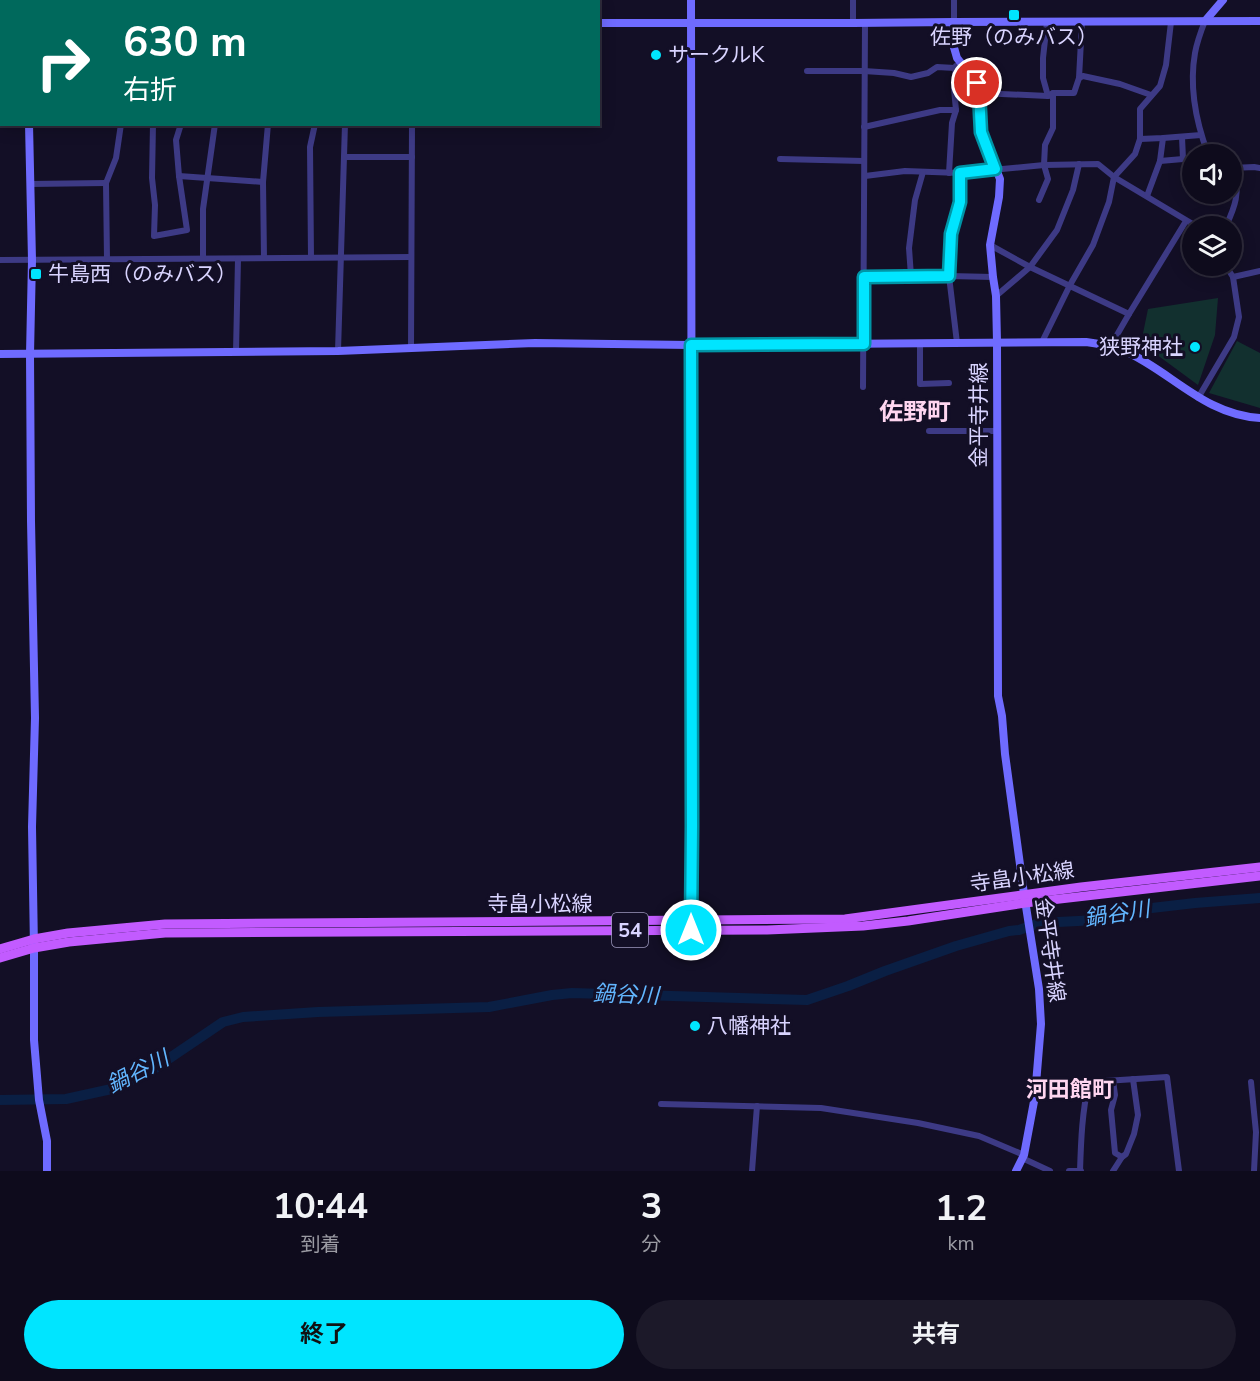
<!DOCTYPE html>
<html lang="ja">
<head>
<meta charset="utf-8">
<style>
  body { margin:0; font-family:"Nunito Sans","Noto Sans JP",sans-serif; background:#1c1929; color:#f1f3f6; height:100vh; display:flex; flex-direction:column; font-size:22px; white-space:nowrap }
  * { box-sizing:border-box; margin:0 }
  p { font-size:20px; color:#9b9ba3 }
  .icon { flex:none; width:33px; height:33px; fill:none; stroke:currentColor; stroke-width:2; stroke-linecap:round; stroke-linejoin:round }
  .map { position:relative; height:1171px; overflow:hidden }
  .panel { display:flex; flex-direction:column; background:#0e0b1c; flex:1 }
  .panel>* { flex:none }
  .banner { position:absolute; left:0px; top:0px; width:600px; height:126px; box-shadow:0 3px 15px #0003,0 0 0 2px #2e2b3b; background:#00695c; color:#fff; overflow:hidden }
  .tools { position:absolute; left:1182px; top:144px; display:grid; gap:12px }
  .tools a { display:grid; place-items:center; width:60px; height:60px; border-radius:50%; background:#0e0b1c; box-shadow:0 3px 15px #0003,0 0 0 2px #2e2b3b; font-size:30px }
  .pin { position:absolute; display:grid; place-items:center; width:51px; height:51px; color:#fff; margin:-26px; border:3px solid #fff; border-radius:50%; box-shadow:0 2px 6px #0007 }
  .me { position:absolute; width:66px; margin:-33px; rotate:0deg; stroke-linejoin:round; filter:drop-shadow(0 0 4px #0008) }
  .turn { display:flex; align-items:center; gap:21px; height:126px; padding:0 24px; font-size:27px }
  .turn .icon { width:78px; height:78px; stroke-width:2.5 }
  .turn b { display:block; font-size:42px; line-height:51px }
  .eta { display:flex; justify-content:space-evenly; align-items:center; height:102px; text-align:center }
  .eta b { font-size:36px; font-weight:700; line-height:42px }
  .action { display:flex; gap:12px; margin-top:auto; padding:12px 24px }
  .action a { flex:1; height:69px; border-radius:36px; background:#00e5ff; color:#111; font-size:24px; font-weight:700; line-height:69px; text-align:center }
  .action a+a { background:#1c1929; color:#f1f3f6 }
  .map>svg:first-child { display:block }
  .green { fill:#12302f }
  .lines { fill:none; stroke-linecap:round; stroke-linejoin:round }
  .canal { stroke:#0a1f44; stroke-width:7 }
  .river { stroke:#0a1f44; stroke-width:10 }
  .street { stroke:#3d3a85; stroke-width:6 }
  .secondary { stroke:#6f6bff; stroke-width:8 }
  .primary { stroke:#c25bff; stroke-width:9 }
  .route-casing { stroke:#0095a6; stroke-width:15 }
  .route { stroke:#00e5ff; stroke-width:10 }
  .poi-dot { fill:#00e5ff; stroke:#130f26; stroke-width:2 }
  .labels { text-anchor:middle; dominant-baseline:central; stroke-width:6; stroke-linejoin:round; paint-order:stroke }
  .shield { fill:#130f26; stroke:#9e99be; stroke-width:1.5 }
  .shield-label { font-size:20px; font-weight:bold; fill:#d9d4ff }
  .poi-label { font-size:21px; fill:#d9d4ff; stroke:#130f26; text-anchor:start }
  .street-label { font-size:21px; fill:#d9d4ff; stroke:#130f26 }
  .water-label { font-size:22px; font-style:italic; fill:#62b6ff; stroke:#130f26 }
  .neighbourhood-label { font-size:22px; font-weight:bold; fill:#ffd6f0; stroke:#130f26 }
  .quarter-label { font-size:24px; font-weight:bold; fill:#ffd6f0; stroke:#130f26 }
</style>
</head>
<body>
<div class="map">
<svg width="1260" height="1171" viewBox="0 0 1260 1171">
  <rect width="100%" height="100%" fill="#130f26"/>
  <g class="green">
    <polygon points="1218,298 1215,335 1198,385 1141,343 1148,309"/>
    <polygon points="1237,341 1260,353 1260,408 1209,393"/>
  </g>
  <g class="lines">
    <g class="canal">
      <polyline points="184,2 189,0"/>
      <polyline points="202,2 204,0"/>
      <polyline points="0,4 2,5"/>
      <polyline points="0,103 2,103"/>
    </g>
    <polyline class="river" points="0,1100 66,1099 116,1088 155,1068 223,1022 243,1017 318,1012 489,1007 552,995 572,993 807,1000 848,986 885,971 956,946 1009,931 1019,930 1039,923 1097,920 1143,909 1195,903 1260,898"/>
    <g class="street">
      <polyline points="0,0 4,2"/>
      <polyline points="954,0 954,22"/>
      <polyline points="101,2 101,0"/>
      <polyline points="232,2 232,0"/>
      <path d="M1205,21C1201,31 1197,42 1195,53C1189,87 1196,122 1208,154"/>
      <polyline points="1047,22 1043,58 1043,78 1048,96"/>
      <polyline points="853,23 853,0"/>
      <polyline points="807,71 864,71 894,73 911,77 928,73 937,67 955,68"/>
      <polyline points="1079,78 1082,22"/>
      <polyline points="979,93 1048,96 1053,93 1074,93 1079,78 1083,76 1120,84 1151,95"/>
      <polyline points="0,97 2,96"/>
      <polyline points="153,124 152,178 155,205 154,236 187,230 179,176 176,140 181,124"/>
      <polyline points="864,127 940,110 956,110"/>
      <polyline points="1140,139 1163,138 1201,135"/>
      <polyline points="344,157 412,157"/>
      <polyline points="780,159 864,161"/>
      <polyline points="1160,161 1183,159 1182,137"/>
      <polyline points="1232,168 1254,167 1260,168"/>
      <polyline points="949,173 952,123 956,110 954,89 956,66"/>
      <polyline points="179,176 263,182"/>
      <polyline points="865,176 905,171 960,173 1044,165 1098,164 1114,177 1196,226"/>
      <polyline points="30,184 106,183"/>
      <polyline points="1147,196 1160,161 1163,138"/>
      <polyline points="1039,200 1048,179 1044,165 1045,145 1053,128 1053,93"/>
      <path d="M1226,226C1234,209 1242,190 1232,171"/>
      <polyline points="990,245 1030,267 1129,314 1110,347"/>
      <polyline points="311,257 310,147 315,124"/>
      <polyline points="203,258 203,209 215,124"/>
      <polyline points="264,258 263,182 268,124"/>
      <polyline points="107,259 106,183 116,158 121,124"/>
      <polyline points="0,260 411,257"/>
      <polyline points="911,276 909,248 915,200 923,172"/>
      <polyline points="864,277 949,276 993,277"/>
      <polyline points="1233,277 1260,271"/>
      <polyline points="996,296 1030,267 1057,230 1073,190 1079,164"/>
      <polyline points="1129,314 1186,221"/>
      <polyline points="1042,342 1070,285 1093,245 1109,202 1114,177 1135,154 1140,139 1140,109 1160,86 1166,65 1171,22"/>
      <polyline points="920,343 920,384 949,383"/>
      <polyline points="957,343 949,276 951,234 960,202 960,173"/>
      <polyline points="411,348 412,124"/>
      <polyline points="338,351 345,124"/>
      <polyline points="236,352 238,259"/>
      <polyline points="863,387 865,23"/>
      <polyline points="1198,398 1234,337 1239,317 1233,277 1226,266"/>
      <polyline points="929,431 997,431"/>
      <polyline points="1113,1081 1115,1095 1111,1110 1115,1153 1122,1157"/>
      <polyline points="1251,1082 1256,1132 1254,1171"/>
      <polyline points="661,1104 821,1108 918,1123 979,1136 1024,1155"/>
      <polyline points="1022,1158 1050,1171"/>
      <polyline points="752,1171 757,1106"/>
      <polyline points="1069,1171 1081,1171"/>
      <path d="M1080,1171C1081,1140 1082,1112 1089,1082L1167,1077L1179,1171"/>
      <polyline points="1113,1171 1122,1157 1126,1154 1134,1134 1138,1115 1133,1079"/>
    </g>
    <g class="secondary">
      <polyline points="355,0 355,2"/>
      <polyline points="33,2 34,0"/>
      <polyline points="1205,21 1223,0"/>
      <polyline points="954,22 1260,21"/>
      <polyline points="598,23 853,23 954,22 953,44 957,58 977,83 979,93 981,132 1000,179 999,197 990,245 993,277 996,296 997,342 998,696 1002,716 1005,754 1024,894 1039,989 1041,1024 1035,1096 1030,1123 1024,1155 1016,1171"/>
      <polyline points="29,124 32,260 30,354 31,521 35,718 32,827 34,948 34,1040 39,1100 47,1141 47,1171"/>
      <path d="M0,354L338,351L535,343L691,345L1086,342C1098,344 1112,345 1123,350C1171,371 1204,415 1260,418"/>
      <polyline points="691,926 692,826 691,0"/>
    </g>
    <g class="primary">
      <polyline points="0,949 34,939 68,933 165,924 845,919 1081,887 1260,867"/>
      <polyline points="0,958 34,948 69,942 165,933 767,930 863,926 908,921 1025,903 1260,876"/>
    </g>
  </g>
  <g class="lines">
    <g class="route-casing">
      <polyline id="route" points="691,930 692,826 691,345 864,344 864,277 949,276 951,234 960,202 960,173 995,169 981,132 979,93 977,83"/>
    </g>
    <use href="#route" class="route"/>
  </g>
  <g class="poi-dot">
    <rect x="1008" y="9" width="12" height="12" rx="3"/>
    <circle cx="656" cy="55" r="6"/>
    <rect x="30" y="268" width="12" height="12" rx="3"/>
    <circle cx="1195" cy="347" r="6"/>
    <circle cx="695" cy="1026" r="6"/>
  </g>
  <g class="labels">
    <rect class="shield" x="612" y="913" width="36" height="34" rx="4.5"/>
    <g class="shield-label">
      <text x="630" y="930">54</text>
    </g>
    <g class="poi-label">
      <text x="1014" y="37" text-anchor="middle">佐野（のみバス）</text>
      <text x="668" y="55">サークルK</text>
      <text x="48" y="274">牛島西（のみバス）</text>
      <text x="1183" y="347" text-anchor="end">狭野神社</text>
      <text x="707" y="1026">八幡神社</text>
    </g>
    <g class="street-label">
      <text transform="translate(979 415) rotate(-90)">金平寺井線</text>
      <text transform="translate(1022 877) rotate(-8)">寺畠小松線</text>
      <text x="540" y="904">寺畠小松線</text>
      <text transform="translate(1050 950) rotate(82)">金平寺井線</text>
    </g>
    <g class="water-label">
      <text transform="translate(1117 914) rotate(-9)">鍋谷川</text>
      <text transform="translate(626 995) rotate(2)">鍋谷川</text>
      <text transform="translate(138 1072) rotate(-27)">鍋谷川</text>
    </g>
    <g class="neighbourhood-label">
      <text x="1070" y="1090">河田館町</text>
    </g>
    <g class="quarter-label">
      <text x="915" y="412">佐野町</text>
    </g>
  </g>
</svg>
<div class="tools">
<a><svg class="icon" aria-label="sound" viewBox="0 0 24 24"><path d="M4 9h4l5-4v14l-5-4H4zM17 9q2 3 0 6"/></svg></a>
<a><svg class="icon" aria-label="layers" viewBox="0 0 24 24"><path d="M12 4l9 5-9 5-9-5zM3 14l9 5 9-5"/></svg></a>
</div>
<div class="pin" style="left:977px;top:83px;background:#d93025"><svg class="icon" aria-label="arrive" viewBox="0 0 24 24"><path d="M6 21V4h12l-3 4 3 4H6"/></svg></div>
<svg class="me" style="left:691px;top:930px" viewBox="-20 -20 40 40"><circle r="17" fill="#00e5ff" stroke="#fff" stroke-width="3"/><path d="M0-11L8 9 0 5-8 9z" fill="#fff"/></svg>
<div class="banner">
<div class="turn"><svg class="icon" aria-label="right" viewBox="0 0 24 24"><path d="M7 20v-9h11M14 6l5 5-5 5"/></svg><div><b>630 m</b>右折</div></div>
</div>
</div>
<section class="panel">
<div class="eta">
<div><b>10:44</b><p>到着</p></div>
<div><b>3</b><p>分</p></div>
<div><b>1.2</b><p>km</p></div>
</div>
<div class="action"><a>終了</a><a>共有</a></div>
</section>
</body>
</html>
